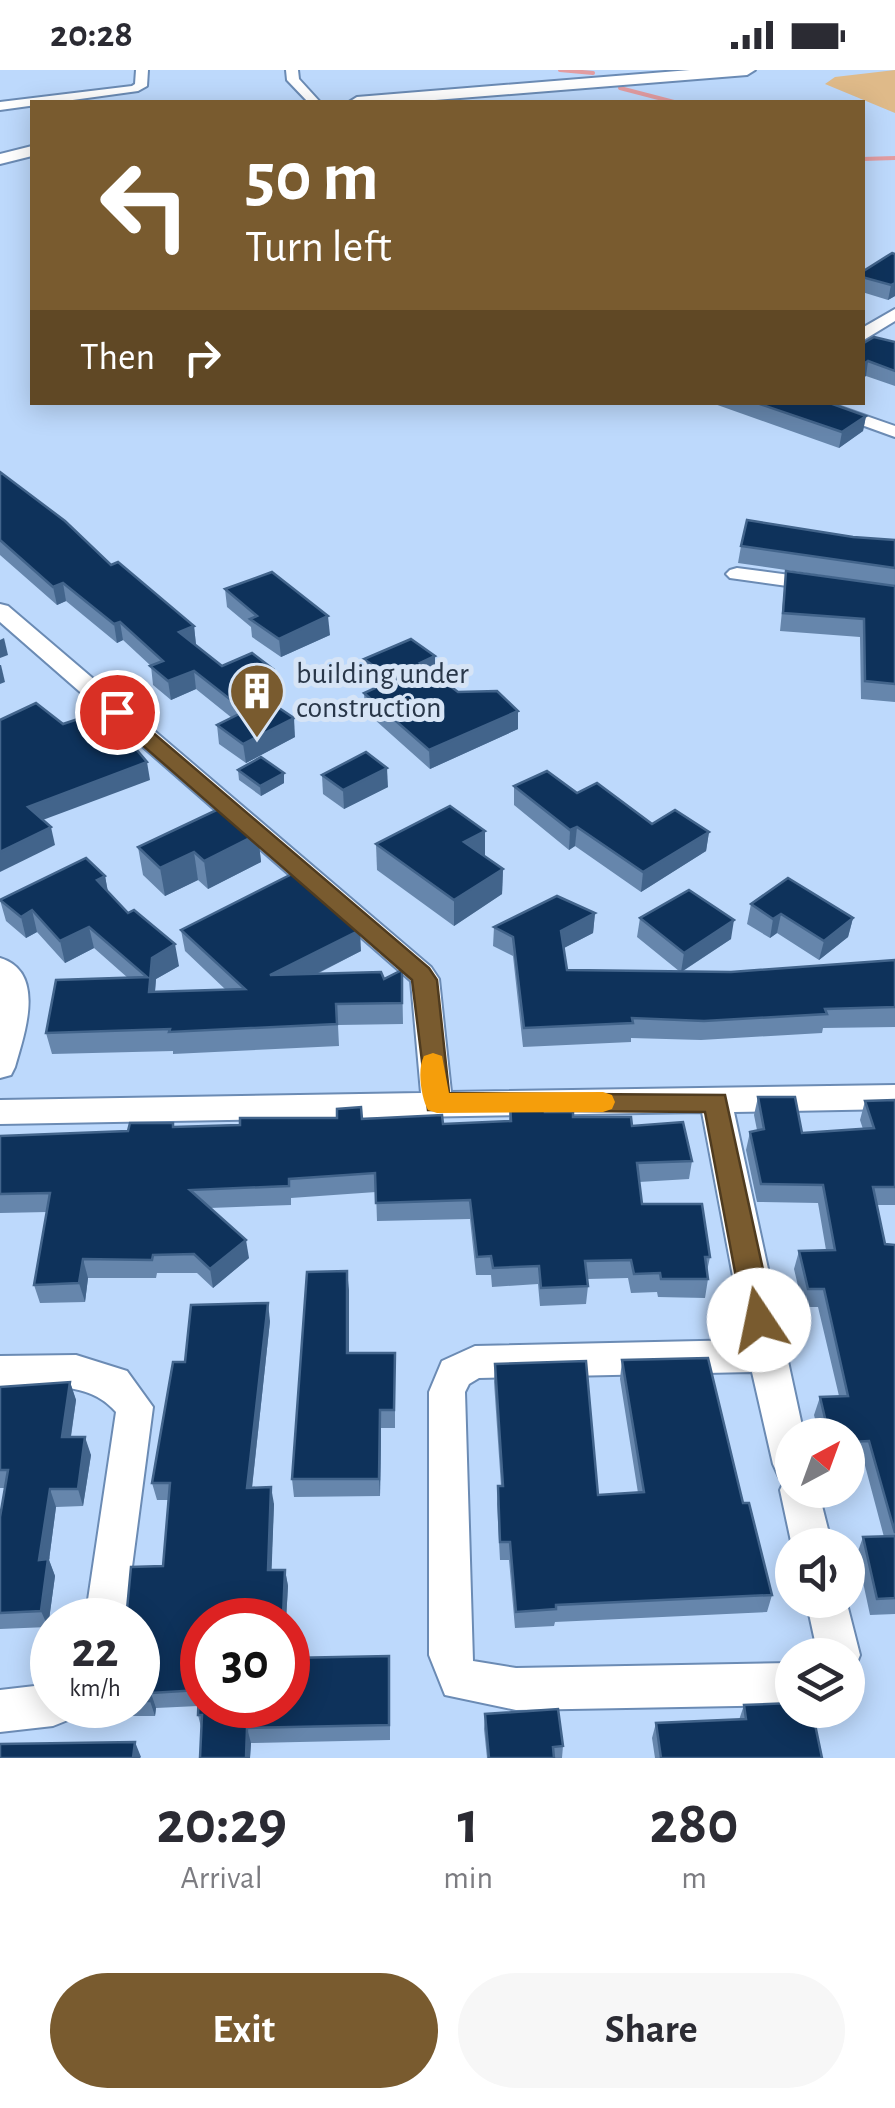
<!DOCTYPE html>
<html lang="en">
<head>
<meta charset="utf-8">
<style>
  body { margin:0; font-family:"Alegreya Sans",sans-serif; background:#f7f7f7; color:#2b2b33; height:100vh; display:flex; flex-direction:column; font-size:38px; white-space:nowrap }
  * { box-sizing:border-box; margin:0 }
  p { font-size:32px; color:#7c7c81 }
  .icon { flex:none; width:55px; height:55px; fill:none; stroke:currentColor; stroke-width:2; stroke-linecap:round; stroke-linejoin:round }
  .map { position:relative; height:1688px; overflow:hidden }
  .drawer { display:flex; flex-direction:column; background:#fff; flex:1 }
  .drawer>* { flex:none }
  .hud { position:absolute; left:30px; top:30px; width:835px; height:305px; border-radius:0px; box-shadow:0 5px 25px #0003; background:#795b2f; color:#fff; overflow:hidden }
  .needle { width:65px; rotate:41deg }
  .fabs { position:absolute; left:775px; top:1348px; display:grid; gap:20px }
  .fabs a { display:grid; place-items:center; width:90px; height:90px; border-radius:50%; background:#fff; box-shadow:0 5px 25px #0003; font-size:50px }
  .speed { position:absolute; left:30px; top:1528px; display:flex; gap:20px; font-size:50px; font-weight:700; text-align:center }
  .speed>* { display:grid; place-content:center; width:130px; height:130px; border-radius:50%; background:#fff; box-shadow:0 5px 25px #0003; line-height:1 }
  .speed small { font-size:25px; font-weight:400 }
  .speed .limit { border:15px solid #d22; background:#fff; color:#111 }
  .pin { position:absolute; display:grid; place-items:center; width:85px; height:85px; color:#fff; margin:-42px; border:5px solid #fff; border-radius:50%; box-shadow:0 2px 10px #0007 }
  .me { position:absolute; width:110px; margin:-55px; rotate:349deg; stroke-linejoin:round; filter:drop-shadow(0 0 8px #0008) }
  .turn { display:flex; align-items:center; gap:35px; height:210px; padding:0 50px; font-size:45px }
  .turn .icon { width:130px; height:130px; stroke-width:2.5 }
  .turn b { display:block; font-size:70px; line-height:85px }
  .then { display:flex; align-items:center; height:95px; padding:0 50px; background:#0003; gap:20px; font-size:38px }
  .eta { display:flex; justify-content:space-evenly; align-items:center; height:170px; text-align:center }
  .eta b { font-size:60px; font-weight:700; line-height:70px }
  .action { display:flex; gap:20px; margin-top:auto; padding:20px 50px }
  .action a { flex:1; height:115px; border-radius:60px; background:#795b2f; color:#fff; font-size:40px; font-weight:700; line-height:115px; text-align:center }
  .action a+a { background:#f7f7f7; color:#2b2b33 }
  .status { display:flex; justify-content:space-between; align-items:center; height:70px; padding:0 50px; background:#fff; direction:ltr }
  .status svg { height:28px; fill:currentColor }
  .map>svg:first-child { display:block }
  .green { fill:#dfba89 }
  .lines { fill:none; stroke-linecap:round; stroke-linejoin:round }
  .stream { stroke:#e29ca1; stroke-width:4 }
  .street-casing { stroke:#6b8bb4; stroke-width:4 }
  .secondary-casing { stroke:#6b8bb4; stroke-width:4 }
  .street { fill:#fff; fill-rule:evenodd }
  .secondary { fill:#fff; fill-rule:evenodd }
  .wall { fill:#6686ac }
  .shaded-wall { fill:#42648b }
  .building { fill:#0e325b; stroke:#42648b; stroke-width:2.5 }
  .route { fill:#795b2f; stroke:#4f3b1f; stroke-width:2.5 }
  .slow { fill:#f59e0b }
  .labels { text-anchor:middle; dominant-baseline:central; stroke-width:10; stroke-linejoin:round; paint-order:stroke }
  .poi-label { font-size:30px; fill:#293749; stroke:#d6e4f6; text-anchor:start }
</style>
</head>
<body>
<div class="status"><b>20:28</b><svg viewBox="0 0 49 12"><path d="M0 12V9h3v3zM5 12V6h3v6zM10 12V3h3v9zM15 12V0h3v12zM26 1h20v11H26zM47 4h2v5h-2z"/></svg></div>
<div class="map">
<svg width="895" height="1688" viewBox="0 0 895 1688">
  <rect width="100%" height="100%" fill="#bdd9fc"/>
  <polygon class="green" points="895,0 895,43 825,14 835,7"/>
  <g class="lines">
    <g class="stream">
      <polyline points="560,0 593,3"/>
      <polyline points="620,18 674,32"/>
      <polyline points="862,89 895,88"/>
    </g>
    <g class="street-casing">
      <g id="street">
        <polygon points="136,0 148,0 147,16 138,21 0,40 0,32 132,16 135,14"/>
        <polygon points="286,0 298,0 299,9 320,32 308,32 287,10"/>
        <polygon points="895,239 895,251 862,271 862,258"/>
        <polygon points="798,332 826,332 895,356 895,367"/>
        <polygon points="737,498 895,519 895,531 730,508 726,504 730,500"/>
        <polygon points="0,534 8,536 431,897 439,909 451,1022 895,1015 895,1039 734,1042 804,1365 792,1365 792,1420 818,1420 832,1475 792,1476 780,1420 785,1409 779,1407 773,1394 752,1302 479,1308 469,1314 465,1322 473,1591 516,1598 792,1593 792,1635 516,1640 445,1625 429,1585 429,1322 442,1291 475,1276 745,1270 702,1042 0,1054 0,1030 421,1023 411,911 0,552"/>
        <path d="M0,888C47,902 24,965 15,997L11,1005L0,1008Z"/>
        <path d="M76,1285L127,1301L153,1337L125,1550H85L116,1342C87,1308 41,1318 0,1318V1286Z"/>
        <polygon points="806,1530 846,1530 860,1585 854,1600 848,1602 848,1585 818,1585"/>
        <polygon points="52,1614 52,1635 74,1635 68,1650 53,1656 0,1662 0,1620"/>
      </g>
    </g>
    <g class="secondary-casing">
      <g id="secondary">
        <polygon points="690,0 755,0 747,5 410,32 349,32 357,27"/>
        <polygon points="32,76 32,86 0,94 0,84"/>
      </g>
    </g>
    <use href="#street" class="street"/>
    <use href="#secondary" class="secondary"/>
  </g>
  <g class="wall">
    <polygon points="892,183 895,226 888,230 862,222 862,202"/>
    <polygon points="895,272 895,316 866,306 862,308 862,274"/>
    <polygon points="709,332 827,332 866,346 863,361 839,378"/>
    <polygon points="0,402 111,495 194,556 196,575 222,596 273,599 275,618 260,625 295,667 246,693 219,674 217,655 232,648 196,619 171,630 153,615 151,596 123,570 117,573 66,531 57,535 0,485"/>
    <polygon points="853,467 895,470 895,516 738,493 741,476"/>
    <polygon points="786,501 895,516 895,632 861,629 860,567 780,561"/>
    <polygon points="225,519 330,565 281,587 252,567 251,557 227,537"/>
    <polygon points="435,586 435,604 458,622 518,641 518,659 430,699 365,641 364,623 377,617 365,608 364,589"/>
    <polygon points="238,700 284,703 284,713 261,726 239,710"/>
    <polygon points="322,705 388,717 344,739 323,724"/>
    <polygon points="514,716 577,723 652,754 709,762 706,781 641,822 575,776 569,780 514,735"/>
    <polygon points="258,764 261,792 208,819 198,810 165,826 143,805 138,777"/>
    <polygon points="376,774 484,786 503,799 502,824 454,856 377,800"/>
    <polygon points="105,806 108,822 179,896 156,909 155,922 226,920 185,881 181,860 361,881 317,904 384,909 402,900 403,954 338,955 339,976 173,984 173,981 52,984 46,963 128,908 94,878 65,893 37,862 26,868 6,851 0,830"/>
    <polygon points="751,834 853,848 848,867 819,890 777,863 770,868 747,854"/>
    <polygon points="595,843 593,863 564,878 567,900 679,901 637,867 640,848 731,869 683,901 731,902 895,890 895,957 823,958 822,963 701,970 631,968 631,972 523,977 513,886 493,876 494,857"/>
    <polygon points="758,1027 802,1063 863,1059 860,1050 865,1031 895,1030 895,1135 877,1135 885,1174 895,1175 895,1544 870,1545 857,1484 863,1467 884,1467 863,1388 848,1389 848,1365 819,1365 814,1345 820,1327 839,1326 818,1237 803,1237 794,1199 799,1181 826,1180 818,1133 757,1132 746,1080 750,1062 757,1060 754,1045"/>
    <polygon points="510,1031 545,1042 632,1056 692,1091 689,1109 639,1112 642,1134 710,1187 707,1201 708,1209 705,1228 658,1227 657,1222 631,1223 628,1208 587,1209 588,1216 586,1234 540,1236 538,1214 492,1217 491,1205 476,1205 470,1149 377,1151 376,1122 291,1128 291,1135 210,1138 249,1188 213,1218 197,1203 157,1203 156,1208 88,1208 85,1232 40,1233 34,1215 47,1142 0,1143 0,1066 128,1061 173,1053 174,1057 362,1049 443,1054 509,1051"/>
    <polygon points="349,1220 349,1283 395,1283 395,1358 381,1358 380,1426 294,1427 292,1409"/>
    <polygon points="270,1251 252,1418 274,1434 271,1500 285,1500 288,1516 286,1550 202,1550 202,1635 390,1602 390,1670 251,1673 250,1688 200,1688 201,1657 198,1645 198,1636 156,1638 155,1646 130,1646 126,1635 138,1635 138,1550 163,1496 168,1430 157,1430 152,1413 185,1292"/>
    <polygon points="622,1290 743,1433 772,1525 767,1542 555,1552 554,1556 515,1558 509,1490 500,1490 497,1434 498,1416 501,1416 494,1312 495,1294 598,1425 638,1423 620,1309"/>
    <polygon points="70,1312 76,1330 71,1367 91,1385 83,1436 56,1437 49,1490 55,1506 48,1557 0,1559 0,1447 5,1418 0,1418 0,1317"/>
    <polygon points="744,1635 822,1688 655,1688 652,1668 656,1653 739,1650"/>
    <polygon points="485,1644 563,1676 562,1688 487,1688 484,1659"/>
  </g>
  <g class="shaded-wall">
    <polygon points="895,213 895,226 888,230 891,215"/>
    <polygon points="868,291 866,306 862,308 862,295"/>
    <polygon points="866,346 863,361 839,378 842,362"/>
    <polygon points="63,513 66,531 57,535 53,517"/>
    <polygon points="328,546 330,565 281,587 279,569"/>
    <polygon points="120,552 123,570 117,573 114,554"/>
    <polygon points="194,556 196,575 179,562"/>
    <polygon points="4,568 8,585 0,588 0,570"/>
    <polygon points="435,586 435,605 420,593"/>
    <polygon points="1,595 5,612 0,614 0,595"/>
    <polygon points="273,599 275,618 244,632 242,613"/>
    <polygon points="194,601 196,619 171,630 168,611"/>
    <polygon points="518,641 518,659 430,699 429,680"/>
    <polygon points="294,648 295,667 246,693 243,674"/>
    <polygon points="147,692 150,710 32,754 28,737"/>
    <polygon points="387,698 388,717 344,739 343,720"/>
    <polygon points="284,703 284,713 261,726 260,716"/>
    <polygon points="51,757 55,775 0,802 0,782"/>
    <polygon points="577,757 575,776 569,780 570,760"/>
    <polygon points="485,761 485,786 464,772"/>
    <polygon points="709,762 706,781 641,822 643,802"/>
    <polygon points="258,764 261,792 208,819 204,791"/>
    <polygon points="194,782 198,810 165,826 160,798"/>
    <polygon points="503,799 502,824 454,856 454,830"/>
    <polygon points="105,806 109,828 97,810"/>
    <polygon points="32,840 37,862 26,868 21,847"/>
    <polygon points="595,843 593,863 560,880 561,861"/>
    <polygon points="781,844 777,863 770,868 773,849"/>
    <polygon points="853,848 848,867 819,890 824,871"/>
    <polygon points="734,850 731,869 681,902 684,883"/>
    <polygon points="89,857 94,878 65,893 60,871"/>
    <polygon points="360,860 361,881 272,926 270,905"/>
    <polygon points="175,874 179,896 156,909 153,944 149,922 152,888"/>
    <polygon points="246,1170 249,1188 213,1218 210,1199"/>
    <polygon points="83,1189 88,1208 85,1232 79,1213"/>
    <polygon points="347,1201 349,1220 349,1302 347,1283"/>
    <polygon points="268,1233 270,1251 250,1435 247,1418"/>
    <polygon points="70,1312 76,1330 68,1385 62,1367"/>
    <polygon points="380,1340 381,1358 380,1426 379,1409"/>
    <polygon points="85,1367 91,1385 83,1436 78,1419"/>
    <polygon points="271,1417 274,1434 271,1517 268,1500"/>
    <polygon points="50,1419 56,1437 49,1490 55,1506 48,1557 41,1541 39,1490"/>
    <polygon points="285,1500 288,1516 286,1550 284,1550"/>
    <polygon points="151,1623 156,1638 155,1646 150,1631"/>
    <polygon points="247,1658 251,1673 250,1688 246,1688"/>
    <polygon points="135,1672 141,1687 140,1688 133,1688"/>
  </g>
  <g class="building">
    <polygon points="892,183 895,184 895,213 891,215 862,207 862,202"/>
    <polygon points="874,267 895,272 895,301 868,291 862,295 862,274"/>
    <polygon points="754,332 827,332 866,346 842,362"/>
    <polygon points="0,402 65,451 111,495 118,492 194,556 179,562 222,596 252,583 273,599 242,613 294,648 243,674 217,655 245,641 194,601 168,611 150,596 163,591 120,552 114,554 63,513 53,517 0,470"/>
    <polygon points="747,450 853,467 895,470 895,498 741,476"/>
    <polygon points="786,501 895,516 895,614 865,611 864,549 783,543"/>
    <polygon points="272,502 328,546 279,569 250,549 257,546 225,519"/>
    <polygon points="411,569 435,586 420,593 458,622 497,621 518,641 429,680 364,623 393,610 364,589"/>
    <polygon points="36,633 63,654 84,647 110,679 130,672 147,692 28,737 51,757 0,782 0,650"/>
    <polygon points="366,682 387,698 343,720 322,705"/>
    <polygon points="261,687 284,703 260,716 238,700"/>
    <polygon points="547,701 577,723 597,713 652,754 675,740 709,762 643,802 577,757 570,760 514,716"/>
    <polygon points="225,736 258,764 204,791 194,782 160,798 138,777"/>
    <polygon points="450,736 485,761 464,772 503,799 454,830 376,774"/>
    <polygon points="86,788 105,806 97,810 128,843 134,840 175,874 152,888 149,922 245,919 181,860 296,802 360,860 270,905 381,902 384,909 402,900 402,933 336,934 337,954 169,962 170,959 46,963 56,910 147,907 89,857 60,871 32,840 21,847 0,830"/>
    <polygon points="788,808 853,848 824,871 781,844 773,849 751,834"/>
    <polygon points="689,820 734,850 684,883 640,848"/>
    <polygon points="557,826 595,843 561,861 567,900 731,902 895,890 895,937 825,939 827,944 704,951 632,948 633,953 524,958 513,867 494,857"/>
    <polygon points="758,1027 795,1027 802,1063 874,1058 865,1031 895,1030 895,1117 873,1117 885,1174 895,1175 895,1463 869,1371 848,1372 848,1365 829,1365 820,1327 848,1326 824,1219 808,1219 799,1181 835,1180 823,1115 761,1114 750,1062 764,1059"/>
    <polygon points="510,1031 545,1031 545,1042 573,1042 573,1047 631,1047 632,1056 683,1052 692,1091 637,1093 642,1134 702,1134 710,1187 705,1187 708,1209 661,1209 660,1203 634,1204 631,1190 585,1191 588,1216 541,1218 539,1196 493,1198 491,1186 477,1187 470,1130 376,1133 375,1103 289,1109 289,1116 190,1120 246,1170 210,1199 194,1184 153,1185 152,1190 83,1189 79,1213 34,1215 50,1123 0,1124 0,1066 128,1061 130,1053 173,1053 173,1057 240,1055 240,1048 337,1048 337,1039 361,1037 362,1049 442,1045 443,1054 511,1051"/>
    <polygon points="347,1201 347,1283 395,1283 394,1340 380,1340 379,1409 292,1409 307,1202"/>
    <polygon points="268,1233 247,1418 271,1417 268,1500 285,1500 283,1546 252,1547 251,1550 202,1550 202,1635 288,1635 288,1588 389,1586 389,1655 247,1658 246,1688 200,1688 202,1645 198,1645 199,1620 151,1623 150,1631 138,1631 138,1550 126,1550 131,1497 163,1496 170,1413 152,1413 173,1292 185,1292 191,1235"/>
    <polygon points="708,1288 743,1433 749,1433 772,1525 556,1535 556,1539 516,1542 510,1472 500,1472 498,1416 503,1416 495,1294 586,1291 598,1425 644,1422 622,1290"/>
    <polygon points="70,1312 62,1367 85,1367 78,1419 50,1419 39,1490 48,1489 41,1541 0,1543 0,1447 8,1400 0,1400 0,1317"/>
    <polygon points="895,1466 895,1528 877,1529 863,1467"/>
    <polygon points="792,1633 792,1640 812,1640 822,1688 661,1688 656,1653 746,1649 744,1635"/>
    <polygon points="558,1639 563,1676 553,1677 554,1688 489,1688 485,1644"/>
    <polygon points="135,1672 133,1688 0,1688 0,1674"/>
  </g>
  <polygon class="route" points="117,637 124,638 429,898 437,910 449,1023 725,1025 774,1250 769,1259 759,1263 749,1259 744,1250 705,1042 428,1040 412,910 110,647 110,638"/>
  <path class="slow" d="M433,983L442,986L449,1023L603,1022L612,1025L615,1032L612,1039L603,1042L437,1043L428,1040C421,1027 417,999 424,986Z"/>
  <defs>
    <g id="building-pin" transform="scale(2.875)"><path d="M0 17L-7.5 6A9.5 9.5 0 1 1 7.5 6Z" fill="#795b2f" stroke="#d6e4f6"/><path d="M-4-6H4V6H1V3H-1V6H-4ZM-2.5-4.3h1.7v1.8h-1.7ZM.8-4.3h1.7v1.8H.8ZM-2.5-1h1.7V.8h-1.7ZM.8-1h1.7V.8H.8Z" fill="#fff"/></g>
  </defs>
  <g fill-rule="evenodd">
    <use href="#building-pin" x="257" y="621"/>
  </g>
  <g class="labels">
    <g class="poi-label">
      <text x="296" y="604">building under<tspan x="296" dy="34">construction</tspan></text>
    </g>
  </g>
</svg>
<div class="fabs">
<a><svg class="needle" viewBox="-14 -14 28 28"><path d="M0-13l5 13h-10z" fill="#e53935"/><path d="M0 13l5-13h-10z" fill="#7c7c81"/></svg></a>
<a><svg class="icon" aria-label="sound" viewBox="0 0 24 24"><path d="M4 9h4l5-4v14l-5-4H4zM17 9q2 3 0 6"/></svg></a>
<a><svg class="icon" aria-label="layers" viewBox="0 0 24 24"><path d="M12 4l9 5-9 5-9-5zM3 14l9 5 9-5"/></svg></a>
</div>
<div class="speed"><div>22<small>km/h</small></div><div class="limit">30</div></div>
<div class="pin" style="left:117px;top:642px;background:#d93025"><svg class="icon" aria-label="arrive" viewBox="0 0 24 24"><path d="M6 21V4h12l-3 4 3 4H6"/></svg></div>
<svg class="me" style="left:759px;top:1250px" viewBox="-20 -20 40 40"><circle r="19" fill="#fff"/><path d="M0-13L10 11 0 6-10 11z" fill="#795b2f"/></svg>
<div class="hud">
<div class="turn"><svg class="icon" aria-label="left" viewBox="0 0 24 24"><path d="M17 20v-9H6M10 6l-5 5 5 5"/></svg><div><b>50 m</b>Turn left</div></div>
<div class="then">Then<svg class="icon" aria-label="right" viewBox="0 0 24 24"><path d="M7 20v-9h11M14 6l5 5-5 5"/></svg></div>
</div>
</div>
<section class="drawer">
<div class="eta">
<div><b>20:29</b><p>Arrival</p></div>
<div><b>1</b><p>min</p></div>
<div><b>280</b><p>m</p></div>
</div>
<div class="action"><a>Exit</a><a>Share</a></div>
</section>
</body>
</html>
